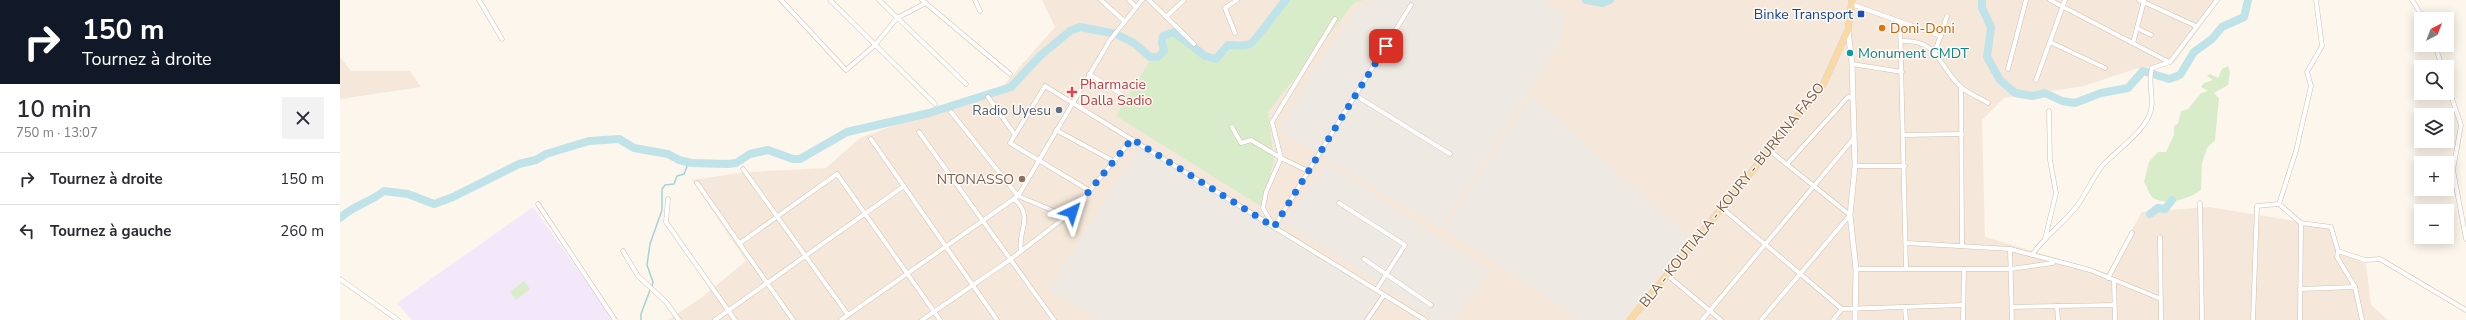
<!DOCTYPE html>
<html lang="fr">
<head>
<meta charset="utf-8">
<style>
  body { margin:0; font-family:"Nunito Sans",sans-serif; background:#f2f2f3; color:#2b2b33; height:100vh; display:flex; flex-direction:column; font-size:15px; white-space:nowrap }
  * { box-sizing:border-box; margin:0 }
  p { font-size:13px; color:#7c7c81 }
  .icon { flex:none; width:22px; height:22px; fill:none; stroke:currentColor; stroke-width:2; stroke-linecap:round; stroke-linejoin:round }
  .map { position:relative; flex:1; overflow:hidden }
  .side { display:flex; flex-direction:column; background:#fff; width:340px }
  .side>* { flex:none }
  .hud { background:#111827; color:#fff; overflow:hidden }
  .needle { width:26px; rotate:42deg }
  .controls { position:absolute; left:2074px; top:12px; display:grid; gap:8px }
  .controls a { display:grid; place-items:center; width:40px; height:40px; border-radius:0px; background:#fff; box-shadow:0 2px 10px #0003; font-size:20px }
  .pin { position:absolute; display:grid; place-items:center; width:34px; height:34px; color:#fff; margin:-17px; border-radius:8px; box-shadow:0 2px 6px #0006 }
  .me { position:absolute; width:44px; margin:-22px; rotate:41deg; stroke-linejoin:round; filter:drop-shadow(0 0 3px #0008) }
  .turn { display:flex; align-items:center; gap:14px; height:84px; padding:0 16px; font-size:18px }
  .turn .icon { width:52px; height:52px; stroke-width:2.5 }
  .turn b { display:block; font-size:28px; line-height:34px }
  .round { display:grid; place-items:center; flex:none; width:42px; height:42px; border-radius:0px; background:#f2f2f3 }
  .summary { display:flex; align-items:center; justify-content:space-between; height:68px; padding:0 16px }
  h1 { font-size:24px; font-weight:600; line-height:30px }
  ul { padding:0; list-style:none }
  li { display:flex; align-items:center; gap:12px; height:52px; padding:0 16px; border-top:1px solid #e1e1e2 }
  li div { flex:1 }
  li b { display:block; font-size:15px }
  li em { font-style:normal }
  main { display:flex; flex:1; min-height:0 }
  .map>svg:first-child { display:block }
  .residential { fill:#f5e8da }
  .industrial { fill:#efe9e4 }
  .education { fill:#f3e8fa }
  .green { fill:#d8ecc9 }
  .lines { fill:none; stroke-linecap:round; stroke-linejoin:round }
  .stream { stroke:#a5d3da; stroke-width:1.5 }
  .river { stroke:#bfe3e8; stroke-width:8 }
  .minor-casing { stroke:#d1beb0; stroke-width:5 }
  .tertiary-casing { stroke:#d1beb0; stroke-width:6 }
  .primary-casing { stroke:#dad1cd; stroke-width:7 }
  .minor { stroke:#fff; stroke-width:4 }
  .tertiary { stroke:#fff; stroke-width:5 }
  .primary { stroke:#fbd9a5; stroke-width:6 }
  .route { stroke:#1a73e8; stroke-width:7; stroke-dasharray:0 12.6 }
  .transit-dot { fill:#1a4fb4; stroke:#fffaf3; stroke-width:1.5 }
  .food-dot { fill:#e8710a; stroke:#fffaf3; stroke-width:1.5 }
  .culture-dot { fill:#0f9aa8; stroke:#fffaf3; stroke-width:1.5 }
  .health-dot { fill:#e0444e; stroke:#fffaf3; stroke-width:1.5 }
  .service-dot { fill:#5c6f8a; stroke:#fffaf3; stroke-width:1.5 }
  .education-dot { fill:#8d6e63; stroke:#fffaf3; stroke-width:1.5 }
  .labels { text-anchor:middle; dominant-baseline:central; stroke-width:3; stroke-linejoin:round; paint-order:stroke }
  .transit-label { font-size:14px; fill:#164399; stroke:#fffaf3; text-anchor:end }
  .food-label { font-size:14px; fill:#c56008; stroke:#fffaf3; text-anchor:start }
  .culture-label { font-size:14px; fill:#0d838f; stroke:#fffaf3; text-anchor:start }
  .health-label { font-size:14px; fill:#be3a42; stroke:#fffaf3; text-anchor:start }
  .service-label { font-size:14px; fill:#4e5e75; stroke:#fffaf3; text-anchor:end }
  .education-label { font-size:14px; fill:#785e54; stroke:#fffaf3; text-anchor:end }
  .street-label { font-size:14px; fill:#7a5c4d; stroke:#fffaf3 }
</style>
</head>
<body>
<main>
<section class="side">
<div class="hud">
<div class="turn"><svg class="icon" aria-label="right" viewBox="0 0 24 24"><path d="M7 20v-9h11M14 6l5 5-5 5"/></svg><div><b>150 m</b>Tournez à droite</div></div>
</div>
<div class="summary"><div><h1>10 min</h1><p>750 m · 13:07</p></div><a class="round"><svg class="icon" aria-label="close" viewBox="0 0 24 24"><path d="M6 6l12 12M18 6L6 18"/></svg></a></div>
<ul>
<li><svg class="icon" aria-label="right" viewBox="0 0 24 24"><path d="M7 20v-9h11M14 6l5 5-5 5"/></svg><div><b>Tournez à droite</b></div><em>150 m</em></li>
<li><svg class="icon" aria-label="left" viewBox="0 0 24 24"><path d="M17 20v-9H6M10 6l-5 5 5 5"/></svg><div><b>Tournez à gauche</b></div><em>260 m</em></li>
</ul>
</section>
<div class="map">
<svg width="2126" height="320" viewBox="0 0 2126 320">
  <rect width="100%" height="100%" fill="#fdf6ec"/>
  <g class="residential">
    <polygon points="702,0 1880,0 1833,64 1795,69 1744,86 1664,98 1642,120 1645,237 1767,273 1802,212 1869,207 1987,226 1999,252 2026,264 2031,305 2048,320 328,320 361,298 406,261 352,180 407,172 486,168 520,138 664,85 715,27"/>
    <polygon points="0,57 11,71 70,71 81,87 0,99"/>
  </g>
  <g class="industrial">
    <polygon points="1035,0 1206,0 1226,19 1213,53 1100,228 940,130 975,68 1020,6"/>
    <polygon points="1191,96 1351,238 1282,320 1240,320 1104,228"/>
    <polygon points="799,146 1039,295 1023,320 757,320 709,289"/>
    <polygon points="986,162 1148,271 1114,320 1096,320 945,223"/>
  </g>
  <polygon class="education" points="193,207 274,320 72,320 57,303"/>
  <g class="green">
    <polygon points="951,0 1023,0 1014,3 928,112 934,161 922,207 776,116 809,62 826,54 827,38 832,34 874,56 886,50 911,46"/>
    <path d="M1888,66L1890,72L1888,85L1874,93L1879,98L1875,140L1867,148L1862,163L1861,190C1849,199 1826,206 1813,198C1809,195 1807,186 1804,182L1809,162L1818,152H1826L1834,135V126L1838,124L1841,111L1848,109L1861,93L1868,91L1861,87L1864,83L1873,80L1867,76L1870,74L1878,78L1882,69Z"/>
    <polygon points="184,281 190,289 176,300 170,292"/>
  </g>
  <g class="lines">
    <g class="stream">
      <polyline points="312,286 313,282 307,265 310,244 322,210 322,189 325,185 334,184 337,176 344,174 348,164 351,163"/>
      <polyline points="301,320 301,314 310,290"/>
    </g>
    <g class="river">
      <polyline points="1246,0 1262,3 1270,0"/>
      <polyline points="1642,0 1642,8 1651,27 1647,57 1660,80 1675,93 1692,96 1705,93 1722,101 1735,103 1761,93 1788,88 1803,71 1829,79 1840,75 1854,52 1872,39 1882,27 1904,17 1908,0"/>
      <polyline points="1810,214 1818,208 1825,209 1832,200"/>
      <path d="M0,218C14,205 29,203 44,191L68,194L94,204L113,197L179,164L196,160L206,154L249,141L279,139L294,148L328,154L339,160L351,163L388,164L396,163L410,154L428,150L453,159H460L507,132L589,113L671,87L700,56L730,31L740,27L776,34L794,43L810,57H818L824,51L822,42L823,36L834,32L865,56L876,59L888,45C895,45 904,47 910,44C914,43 939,7 946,0"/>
    </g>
    <g class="minor-casing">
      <g id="minor">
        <polyline points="139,0 162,39"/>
        <polyline points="441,0 506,70 534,46 557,18 586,3"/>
        <polyline points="490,0 595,104"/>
        <polyline points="539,0 626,84"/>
        <polyline points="582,0 670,74"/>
        <polyline points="635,0 640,11"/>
        <polyline points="761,0 784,21"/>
        <polyline points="789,0 795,6"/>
        <polyline points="809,0 854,44"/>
        <polyline points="1710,0 1829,62"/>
        <polyline points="1799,0 1856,26"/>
        <polyline points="2072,0 2084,19"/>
        <polyline points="1511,4 1601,36"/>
        <polyline points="826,17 844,0"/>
        <polyline points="995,19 932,122 941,158 926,192 923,208 934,227 1071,5"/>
        <polyline points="1560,21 1566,269"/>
        <polyline points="1797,28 1811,35"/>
        <polyline points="895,33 885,8 897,0"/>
        <path d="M1561,41C1599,39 1598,66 1621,87C1629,94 1640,98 1648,103"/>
        <polyline points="1710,42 1765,68"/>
        <polyline points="1793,43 1804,1"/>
        <polyline points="2095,45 2102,67"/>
        <polyline points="1595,52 1607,16"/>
        <polyline points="1512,64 1562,72"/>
        <polyline points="1668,69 1686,0"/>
        <polyline points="749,74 784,96"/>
        <polyline points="1696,80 1725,0"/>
        <polyline points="2107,84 2121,125 2113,170 2126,239"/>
        <polyline points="1621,87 1622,245"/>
        <polyline points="1015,95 1110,154"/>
        <polyline points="648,97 675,135"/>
        <polyline points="611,112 678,196 726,216"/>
        <polyline points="892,127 901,143 911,140 941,158 968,171"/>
        <polyline points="716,130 775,162"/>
        <polyline points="579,132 714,320"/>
        <polyline points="1564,135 1622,134"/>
        <polyline points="531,139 657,320"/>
        <polyline points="1447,164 1508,97 1513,98"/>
        <polyline points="1515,166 1565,166"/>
        <polyline points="403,169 508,315"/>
        <polyline points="357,183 453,320"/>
        <polyline points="750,191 670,143 705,86 1085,320"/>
        <polyline points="328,199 326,222 395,320"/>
        <path d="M674,199C695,217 677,231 681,251"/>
        <polyline points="999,203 1065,245 1036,290"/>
        <polyline points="1860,203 1862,320"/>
        <polyline points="198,204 275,320"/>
        <polyline points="1382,208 1502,309 1623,305"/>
        <polyline points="1961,223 1991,227 1998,251 2025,260 2040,259 2126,310"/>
        <polyline points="1820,237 1821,320"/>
        <polyline points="1705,239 1716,193 1710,160 1709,111"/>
        <polyline points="400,243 497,174 600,320"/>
        <polyline points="1567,243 1670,249 1750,270 1821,299"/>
        <polyline points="1670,249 1672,320"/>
        <polyline points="283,251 298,276 326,302 339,320"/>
        <polyline points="1998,251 1997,257 2015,287 2022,320"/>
        <path d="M1692,255C1704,237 1723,224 1737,206C1747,193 1752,178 1763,165C1777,150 1800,135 1809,116C1816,102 1807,84 1812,68L1830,62L1877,0"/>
        <polyline points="1024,259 1091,305"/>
        <polyline points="1516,269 1671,269 1713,263"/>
        <polyline points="1327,275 1381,320"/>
        <polyline points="1768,278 1792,233"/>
        <polyline points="0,279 58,320"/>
        <polyline points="1774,280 1775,320"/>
        <polyline points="1960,289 2015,287"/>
        <polyline points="1717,306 1718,320"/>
        <polyline points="1565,307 1566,320"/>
        <polyline points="1672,307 1774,305"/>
        <polyline points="375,320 564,186"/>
        <polyline points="501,320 678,196 770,40 802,0"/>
        <polyline points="582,320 671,259 732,212 792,139"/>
        <polyline points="1027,320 1044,295"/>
        <polyline points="1362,320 1514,138"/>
        <polyline points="1421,320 1510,215 1429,150"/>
        <polyline points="1493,320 1502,309"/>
        <polyline points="1623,320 1624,269"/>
        <polyline points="1913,320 1917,206 1939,204"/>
        <polyline points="1960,320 1961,223 1939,204 1956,151 1971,86 1967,72 1982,46 1976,0"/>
      </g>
    </g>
    <g class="tertiary-casing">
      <polyline id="tertiary" points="1508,30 1512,64 1515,166 1510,215 1516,269 1515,320"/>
    </g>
    <g class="primary-casing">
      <polyline id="primary" points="1290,320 1483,85 1508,30 1512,0"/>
    </g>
    <use href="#minor" class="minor"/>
    <use href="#tertiary" class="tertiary"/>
    <use href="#primary" class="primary"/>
  </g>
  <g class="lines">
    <polyline class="route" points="732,212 792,139 934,227 1046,46"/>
  </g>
  <rect class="transit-dot" x="1517" y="10" width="8" height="8" rx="2"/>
  <circle class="food-dot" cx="1542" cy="28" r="4"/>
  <circle class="culture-dot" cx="1510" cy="53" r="4"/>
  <path class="health-dot" d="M730 86h4v4h4v4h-4v4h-4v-4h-4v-4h4z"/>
  <circle class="service-dot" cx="719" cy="110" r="4"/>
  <circle class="education-dot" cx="682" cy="179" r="4"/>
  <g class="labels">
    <g class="transit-label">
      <text x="1513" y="14">Binke Transport</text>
    </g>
    <g class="food-label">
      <text x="1550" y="28">Doni-Doni</text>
    </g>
    <g class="culture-label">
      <text x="1518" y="53">Monument CMDT</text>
    </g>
    <g class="health-label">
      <text x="740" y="84">Pharmacie<tspan x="740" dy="16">Dalla Sadio</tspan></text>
    </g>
    <g class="service-label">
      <text x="711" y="110">Radio Uyesu</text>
    </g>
    <g class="education-label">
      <text x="674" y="179">NTONASSO</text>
    </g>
    <g class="street-label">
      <text transform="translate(1392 195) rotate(-51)">BLA - KOUTIALA - KOURY - BURKINA FASO</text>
    </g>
  </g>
</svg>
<div class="controls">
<a><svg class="needle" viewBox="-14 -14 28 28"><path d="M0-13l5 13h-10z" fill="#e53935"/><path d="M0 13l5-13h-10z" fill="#7c7c81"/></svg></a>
<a><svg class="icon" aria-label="search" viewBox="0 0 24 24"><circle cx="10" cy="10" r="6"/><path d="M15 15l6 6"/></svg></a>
<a><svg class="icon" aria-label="layers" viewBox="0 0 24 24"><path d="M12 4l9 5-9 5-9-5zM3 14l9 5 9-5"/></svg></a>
<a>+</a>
<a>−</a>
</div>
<div class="pin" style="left:1046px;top:46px;background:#d93025"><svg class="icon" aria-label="arrive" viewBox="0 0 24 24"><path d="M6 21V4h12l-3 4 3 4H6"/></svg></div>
<svg class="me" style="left:732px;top:212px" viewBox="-20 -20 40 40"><path d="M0-17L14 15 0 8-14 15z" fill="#1a73e8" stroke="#fff" stroke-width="4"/></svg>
</div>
</main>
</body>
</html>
